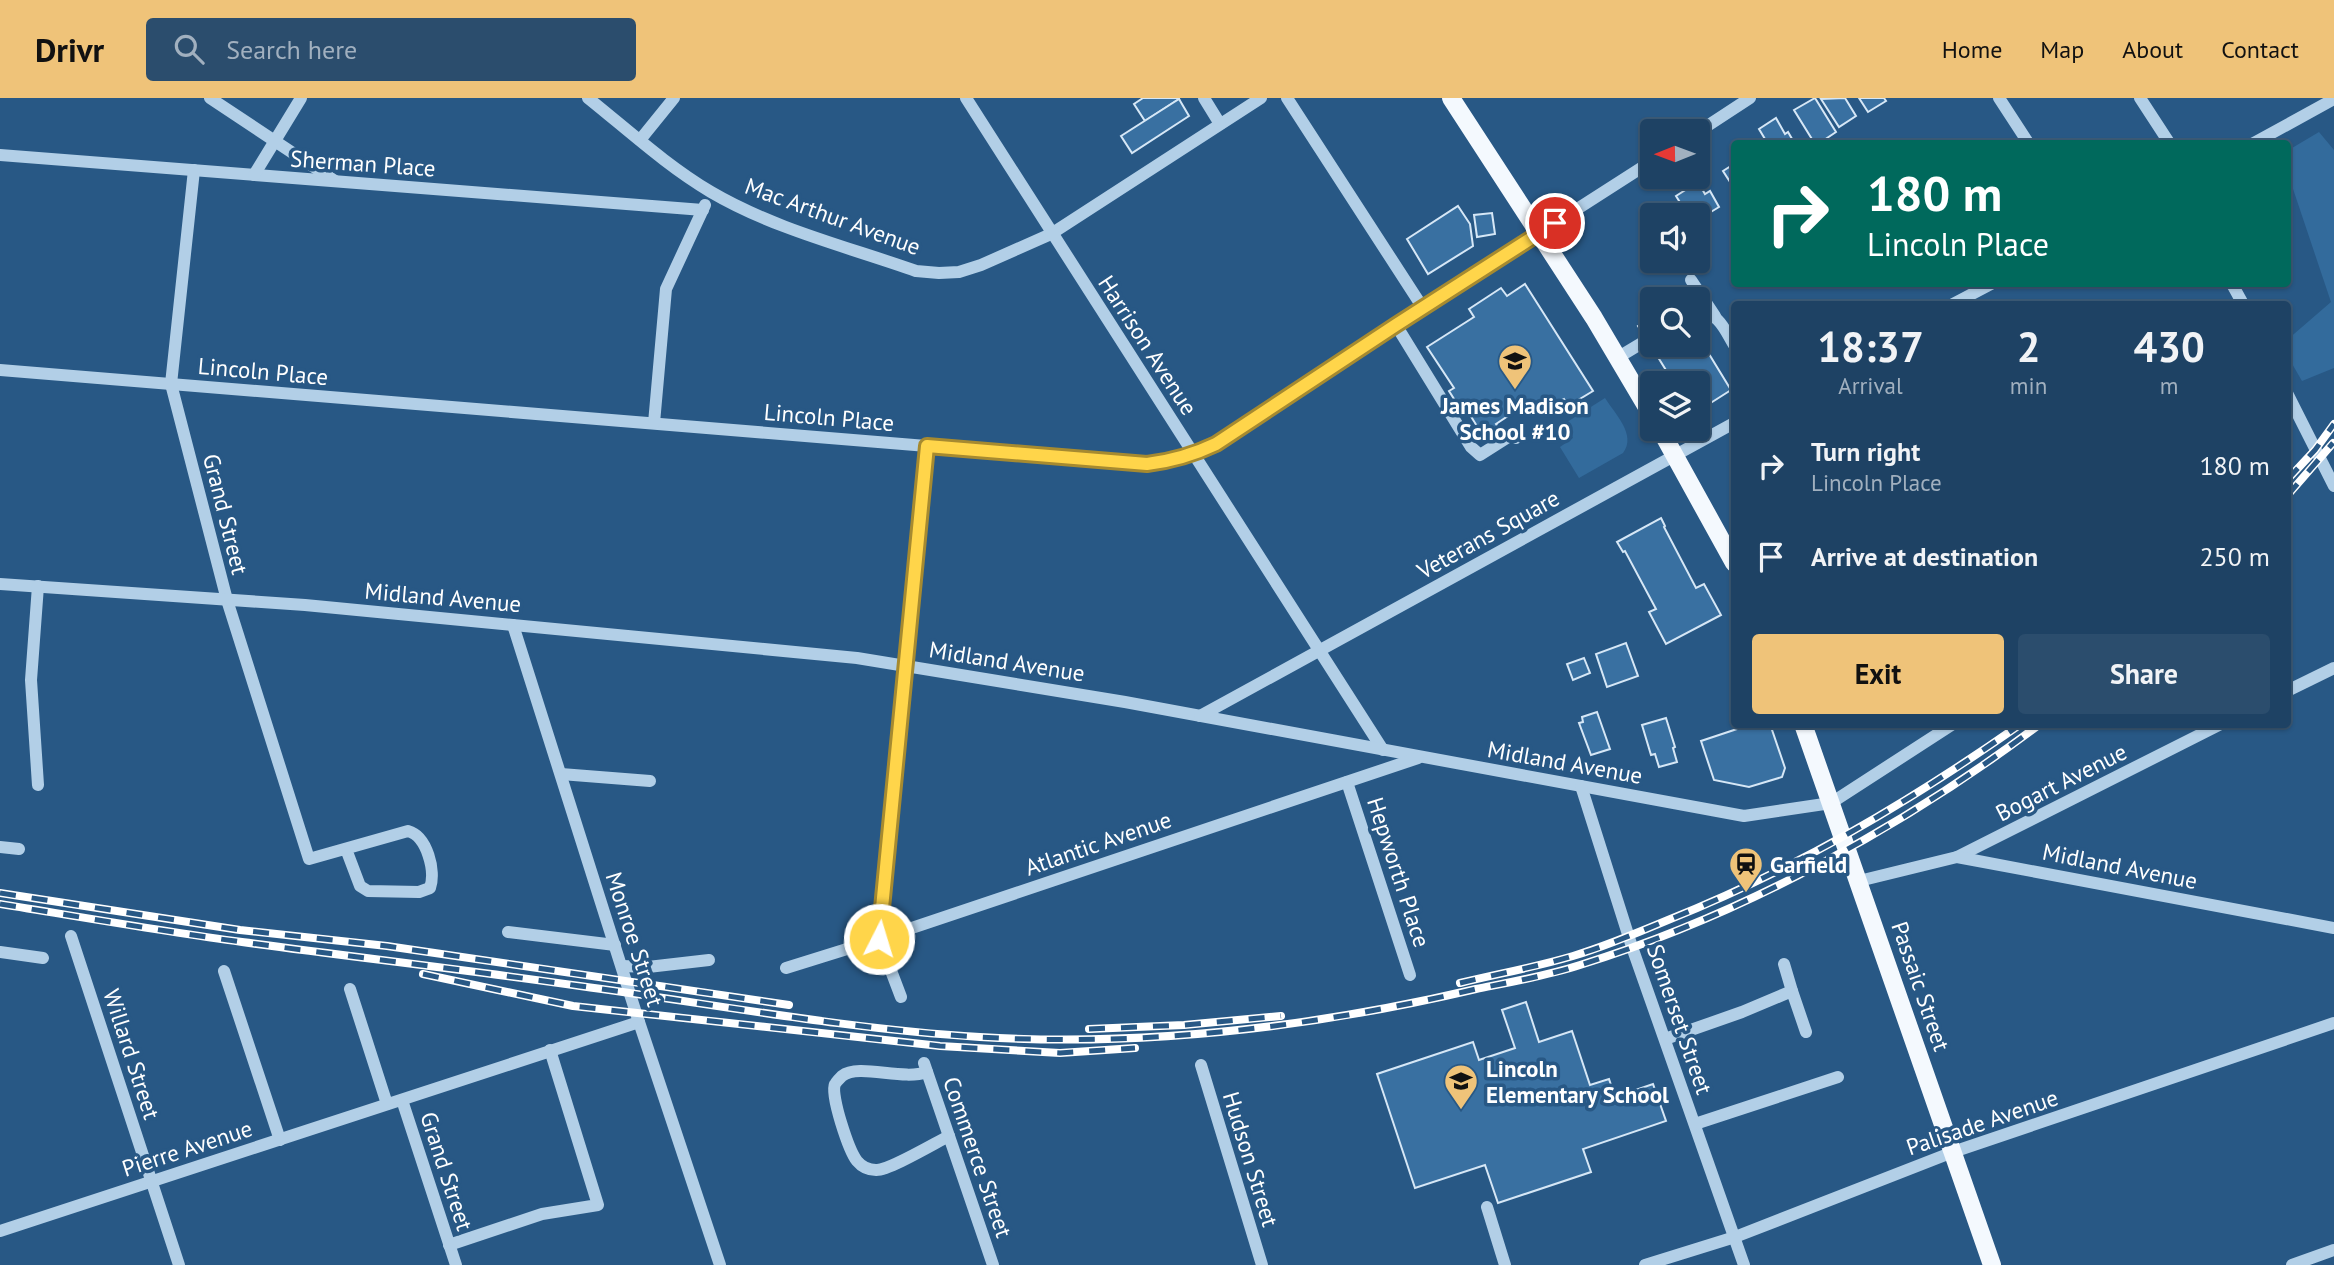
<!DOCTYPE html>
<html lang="en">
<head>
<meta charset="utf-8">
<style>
  body { margin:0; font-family:"PT Sans",sans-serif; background:#2b4d6d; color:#f1f3f6; height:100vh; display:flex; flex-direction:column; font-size:26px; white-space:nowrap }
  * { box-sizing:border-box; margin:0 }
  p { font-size:23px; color:#a1b0bf }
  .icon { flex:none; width:38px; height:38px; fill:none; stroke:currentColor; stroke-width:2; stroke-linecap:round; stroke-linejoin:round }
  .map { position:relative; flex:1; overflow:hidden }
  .details { position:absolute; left:1731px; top:203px; width:560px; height:427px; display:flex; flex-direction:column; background:#1e4264; border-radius:7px; box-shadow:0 2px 5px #0004,0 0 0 2px #3c5b78 }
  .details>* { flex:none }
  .banner { position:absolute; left:1731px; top:42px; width:560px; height:147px; border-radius:7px; box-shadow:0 2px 5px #0004,0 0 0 2px #3c5b78; background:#00695c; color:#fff; overflow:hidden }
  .needle { width:46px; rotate:269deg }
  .tools { position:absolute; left:1640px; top:21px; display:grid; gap:14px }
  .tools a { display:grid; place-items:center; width:70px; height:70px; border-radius:7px; background:#1e4264; box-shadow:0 2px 5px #0004,0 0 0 2px #3c5b78; font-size:35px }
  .pin { position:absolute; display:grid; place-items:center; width:60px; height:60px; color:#fff; margin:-30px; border:4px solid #fff; border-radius:50%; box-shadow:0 2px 7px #0007 }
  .me { position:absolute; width:77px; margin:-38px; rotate:5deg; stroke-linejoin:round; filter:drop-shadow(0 0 5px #0008) }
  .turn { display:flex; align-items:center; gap:24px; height:147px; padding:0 21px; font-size:32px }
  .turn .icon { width:91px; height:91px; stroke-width:2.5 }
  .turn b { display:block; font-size:49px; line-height:60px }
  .eta { display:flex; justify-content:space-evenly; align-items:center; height:119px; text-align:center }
  .eta b { font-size:42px; font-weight:700; line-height:49px }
  .primary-button { display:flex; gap:14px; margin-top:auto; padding:14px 21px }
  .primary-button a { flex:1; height:80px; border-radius:7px; background:#efc379; color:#111; font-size:28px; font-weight:700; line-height:80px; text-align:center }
  .primary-button a+a { background:#2b4d6d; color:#f1f3f6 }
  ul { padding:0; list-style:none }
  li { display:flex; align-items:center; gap:21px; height:91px; padding:0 21px }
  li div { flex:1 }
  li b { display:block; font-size:26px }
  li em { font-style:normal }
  header { display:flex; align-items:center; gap:42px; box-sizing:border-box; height:98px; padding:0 35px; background:#efc379; color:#111 }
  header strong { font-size:33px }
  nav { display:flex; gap:38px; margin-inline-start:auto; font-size:24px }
  .search { width:490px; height:63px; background:#2b4d6d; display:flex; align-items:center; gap:18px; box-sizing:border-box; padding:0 24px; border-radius:7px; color:#a1b0bf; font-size:26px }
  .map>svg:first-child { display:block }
  .green { fill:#336b9c }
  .building { fill:#3970a1; stroke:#d6e7f6; stroke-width:2 }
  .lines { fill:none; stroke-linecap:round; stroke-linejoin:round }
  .minor { stroke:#b2cfe7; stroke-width:12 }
  .major { stroke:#f4f9fe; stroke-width:18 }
  .rail-casing { stroke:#fff; stroke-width:8 }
  .rail { stroke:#285885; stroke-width:5; stroke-dasharray:16; stroke-linecap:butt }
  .route-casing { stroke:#a68a30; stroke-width:18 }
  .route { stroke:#ffd54a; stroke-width:12 }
  .labels { text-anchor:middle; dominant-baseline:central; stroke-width:7; stroke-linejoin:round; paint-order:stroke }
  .street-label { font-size:23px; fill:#fff; stroke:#285885 }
  .poi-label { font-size:23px; font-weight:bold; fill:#fff; stroke:#285885; text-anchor:start }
</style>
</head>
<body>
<header>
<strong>Drivr</strong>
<div class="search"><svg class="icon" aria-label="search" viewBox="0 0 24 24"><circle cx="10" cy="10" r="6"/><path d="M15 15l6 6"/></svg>Search here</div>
<nav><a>Home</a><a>Map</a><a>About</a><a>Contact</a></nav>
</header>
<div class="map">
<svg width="2334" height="1167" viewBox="0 0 2334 1167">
  <rect width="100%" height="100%" fill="#285885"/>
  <g class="green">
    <polygon points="2319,34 2334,52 2334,270 2302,283 2287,257 2287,242 2331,204 2287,73 2287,53"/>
    <path d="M1605,300C1615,316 1637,337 1623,355L1579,380L1560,349L1573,340L1564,326Z"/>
  </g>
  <g class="building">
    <polygon points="1143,0 1178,0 1179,1 1145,23 1134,6"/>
    <polygon points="1815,0 1836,34 1818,46 1815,46 1794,12"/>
    <polygon points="1845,0 1856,18 1839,29 1821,1"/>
    <polygon points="1859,0 1884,0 1886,3 1868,14"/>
    <polygon points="1179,1 1189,18 1132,55 1121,38"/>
    <polygon points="1776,20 1785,36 1788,34 1795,46 1768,46 1759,31"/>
    <polygon points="1734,66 1734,90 1723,73"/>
    <polygon points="1698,84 1705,96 1710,93 1719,109 1701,120 1699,117 1688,117 1676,98"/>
    <polygon points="1458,108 1470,126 1473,148 1428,176 1407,141"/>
    <polygon points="1492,115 1495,136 1477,139 1474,117"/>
    <polygon points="1525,186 1593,293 1568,308 1564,301 1556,305 1552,300 1534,312 1529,304 1496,326 1498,329 1483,338 1467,312 1463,315 1449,293 1454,290 1427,249 1474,219 1469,211 1501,190 1507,198"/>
    <polygon points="1652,219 1652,247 1671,247 1656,256 1638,228"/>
    <polygon points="1698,238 1731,292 1698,313 1698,285 1674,285 1656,256 1671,247 1698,247"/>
    <polygon points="1661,420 1665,428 1664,429 1696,490 1704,486 1721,517 1666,546 1649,514 1656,511 1625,453 1623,454 1617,444"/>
    <polygon points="1626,545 1638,578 1607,589 1596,556"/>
    <polygon points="1584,560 1590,575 1573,582 1567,566"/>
    <polygon points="1597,614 1610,651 1591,657 1579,625 1583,624 1582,619"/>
    <polygon points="1666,620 1675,649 1673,650 1677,664 1659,669 1655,656 1651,657 1642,627"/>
    <polygon points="1752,626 1770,626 1785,670 1782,679 1749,689 1714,682 1701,643"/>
    <polygon points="1526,904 1539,944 1572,933 1590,987 1609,981 1615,999 1653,986 1666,1023 1583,1051 1591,1074 1498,1105 1485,1067 1415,1090 1377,976 1473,944 1479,962 1515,950 1502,912"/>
  </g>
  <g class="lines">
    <g class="minor">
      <polyline points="210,0 335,83"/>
      <path d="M588,0C628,32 667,68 711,94C774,131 848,149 916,173L939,175L959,174L981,167L1051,136L1261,0"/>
      <polyline points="966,0 1383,652"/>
      <polyline points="1204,0 1220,26"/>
      <polyline points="1287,0 1423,210"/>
      <polyline points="1999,0 2029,46"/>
      <polyline points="2140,0 2170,46"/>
      <polyline points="1698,34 1750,0"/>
      <polyline points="640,42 674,0"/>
      <polyline points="2252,46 2334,1"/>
      <polyline points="0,57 703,112"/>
      <path d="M194,72L171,286L227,502L309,761L408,733C427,738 436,773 430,790L419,794L368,793L360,788L346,751"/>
      <polyline points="254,77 301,0"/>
      <polyline points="1691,182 1715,218"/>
      <polyline points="2232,186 2243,206"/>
      <polyline points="1953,206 1991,186"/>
      <path d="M1698,215C1718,213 1725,232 1734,247"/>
      <polyline points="1396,227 1471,349 1480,357 1513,336 1516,340"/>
      <polyline points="1617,260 1647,242"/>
      <path d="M0,272L1147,366C1172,363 1193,357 1216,346L1423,210L1652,63"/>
      <polyline points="2287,295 2334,388"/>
      <polyline points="654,325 666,191 705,107"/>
      <polyline points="0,486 305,507 857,560 1125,604 1744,718 1831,705 1953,626"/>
      <polyline points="38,488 31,582 38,687"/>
      <polyline points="513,527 636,915 720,1167"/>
      <polyline points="2287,593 2334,570"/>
      <polyline points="1200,618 1734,325"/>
      <polyline points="561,676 650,683"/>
      <polyline points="1347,684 1410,877"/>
      <polyline points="1581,688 1632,849 1744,1167"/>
      <polyline points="0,749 19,751"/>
      <polyline points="1957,759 2221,626"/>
      <polyline points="1859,783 1957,759 2334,830"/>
      <polyline points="508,834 615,847"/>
      <polyline points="71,838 179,1167"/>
      <polyline points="0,854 43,860"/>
      <polyline points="1784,866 1792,893"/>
      <polyline points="622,868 648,869 709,862"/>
      <polyline points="786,870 879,841 1418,660"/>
      <polyline points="224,873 280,1042"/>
      <polyline points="350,891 387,1006"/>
      <polyline points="901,899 879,841 927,348"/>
      <polyline points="1665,941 1742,914 1792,893 1806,934"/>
      <polyline points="924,965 993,1167"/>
      <polyline points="1201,967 1262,1167"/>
      <path d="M927,974C902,983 859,965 842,978C842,978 835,985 835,986C830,997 849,1053 857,1063C862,1069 868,1072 876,1072C888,1073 935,1045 949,1038"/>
      <polyline points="402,1002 456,1167"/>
      <polyline points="1695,1026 1838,979"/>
      <polyline points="1487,1109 1505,1167"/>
      <polyline points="0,1133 639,924"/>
      <polyline points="449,1147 542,1116 598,1107 550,952"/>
      <polyline points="1645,1167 1735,1139 1953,1054 2334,925"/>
      <polyline points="2292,1167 2334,1152"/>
    </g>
    <g class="major">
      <polyline points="1451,0 1594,220 1652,318"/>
      <polyline points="1660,331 1734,465"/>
      <polyline points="1803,626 1992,1167"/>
    </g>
    <g class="rail-casing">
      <g id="rail">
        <polyline points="2287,382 2315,352 2334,326"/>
        <polyline points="2287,398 2333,345"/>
        <polyline points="0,795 240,832 387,848 789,907"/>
        <path d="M0,806C81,819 161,833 242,844C354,859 467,872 580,888C713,906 846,931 980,939C1148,949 1314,929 1476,891C1511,884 1546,878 1580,867C1742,817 1905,728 2040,626"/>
        <polyline points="423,876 573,908 940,948 1060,955 1135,950"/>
        <path d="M1460,885C1497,876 1536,869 1573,858C1606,848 1637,835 1668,822C1796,771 1908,705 2021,626"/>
        <polyline points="1089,931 1184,927 1281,918"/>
      </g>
    </g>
    <use href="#rail" class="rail"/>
  </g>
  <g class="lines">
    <g class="route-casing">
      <path id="route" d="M879,841L927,348L1147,366C1172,363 1193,357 1216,346L1396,227L1555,125"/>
    </g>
    <use href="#route" class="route"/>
  </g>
  <defs>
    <g id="school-pin" transform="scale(1.75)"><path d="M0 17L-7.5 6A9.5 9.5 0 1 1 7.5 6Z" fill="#efc379" stroke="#285885"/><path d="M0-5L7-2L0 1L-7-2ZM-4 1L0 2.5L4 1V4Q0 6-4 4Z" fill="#111"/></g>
    <g id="station-pin" transform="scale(1.75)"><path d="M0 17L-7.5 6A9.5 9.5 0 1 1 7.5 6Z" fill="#efc379" stroke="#285885"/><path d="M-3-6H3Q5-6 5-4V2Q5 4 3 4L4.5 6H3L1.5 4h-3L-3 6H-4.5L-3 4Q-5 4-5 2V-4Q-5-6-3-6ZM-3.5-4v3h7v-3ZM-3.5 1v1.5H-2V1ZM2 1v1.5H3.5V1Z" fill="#111"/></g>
  </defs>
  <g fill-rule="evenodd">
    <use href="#school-pin" x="1515" y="263"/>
    <use href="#station-pin" x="1746" y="766"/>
    <use href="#school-pin" x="1461" y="983"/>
  </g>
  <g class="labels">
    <g class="street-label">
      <text transform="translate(363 65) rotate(4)">Sherman Place</text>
      <text transform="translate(833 118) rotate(20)">Mac Arthur Avenue</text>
      <text transform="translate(1148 247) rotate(57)">Harrison Avenue</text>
      <text transform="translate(263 273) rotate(5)">Lincoln Place</text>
      <text transform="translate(829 319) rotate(5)">Lincoln Place</text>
      <text transform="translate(226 416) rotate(76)">Grand Street</text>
      <text transform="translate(1488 436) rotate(-29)">Veterans Square</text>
      <text transform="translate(443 499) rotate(5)">Midland Avenue</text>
      <text transform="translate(1007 563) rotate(9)">Midland Avenue</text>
      <text transform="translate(1565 664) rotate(10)">Midland Avenue</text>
      <text transform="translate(2061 684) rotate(-27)">Bogart Avenue</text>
      <text transform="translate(1098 745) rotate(-19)">Atlantic Avenue</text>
      <text transform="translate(2120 768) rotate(11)">Midland Avenue</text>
      <text transform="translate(1399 774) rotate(72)">Hepworth Place</text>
      <text transform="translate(635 841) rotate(72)">Monroe Street</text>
      <text transform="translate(1921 888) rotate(71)">Passaic Street</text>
      <text transform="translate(1680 921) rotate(71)">Somerset Street</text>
      <text transform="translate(132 956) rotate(72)">Willard Street</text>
      <text transform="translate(1982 1024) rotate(-19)">Palisade Avenue</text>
      <text transform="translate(187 1050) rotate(-18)">Pierre Avenue</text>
      <text transform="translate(978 1059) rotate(71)">Commerce Street</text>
      <text transform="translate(1251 1061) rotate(73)">Hudson Street</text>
      <text transform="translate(447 1073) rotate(72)">Grand Street</text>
    </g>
    <g class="poi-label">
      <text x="1515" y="307" text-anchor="middle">James Madison<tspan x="1515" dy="26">School #10</tspan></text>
      <text x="1770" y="766">Garfield</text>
      <text x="1486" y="970">Lincoln<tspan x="1486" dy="26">Elementary School</tspan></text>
    </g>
  </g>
</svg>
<div class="tools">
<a><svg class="needle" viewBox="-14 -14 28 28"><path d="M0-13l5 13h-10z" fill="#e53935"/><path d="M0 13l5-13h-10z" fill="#a1b0bf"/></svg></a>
<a><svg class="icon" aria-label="sound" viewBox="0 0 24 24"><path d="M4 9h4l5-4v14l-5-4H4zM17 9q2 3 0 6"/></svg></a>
<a><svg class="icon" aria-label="search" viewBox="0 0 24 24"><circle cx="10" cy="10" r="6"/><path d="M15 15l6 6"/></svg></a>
<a><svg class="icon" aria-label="layers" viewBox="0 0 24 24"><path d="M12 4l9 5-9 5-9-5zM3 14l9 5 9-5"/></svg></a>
</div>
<div class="pin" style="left:1555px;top:125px;background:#d93025"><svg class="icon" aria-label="arrive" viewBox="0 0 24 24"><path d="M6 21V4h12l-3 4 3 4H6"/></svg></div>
<svg class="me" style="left:879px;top:841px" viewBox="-20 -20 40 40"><circle r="17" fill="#ffd54a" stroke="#fff" stroke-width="3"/><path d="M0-11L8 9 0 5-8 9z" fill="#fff"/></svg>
<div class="banner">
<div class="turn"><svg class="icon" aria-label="right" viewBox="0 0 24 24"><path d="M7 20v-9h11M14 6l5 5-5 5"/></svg><div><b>180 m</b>Lincoln Place</div></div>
</div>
<section class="details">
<div class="eta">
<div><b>18:37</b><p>Arrival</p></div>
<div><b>2</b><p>min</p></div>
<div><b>430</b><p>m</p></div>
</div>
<ul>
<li><svg class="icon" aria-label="right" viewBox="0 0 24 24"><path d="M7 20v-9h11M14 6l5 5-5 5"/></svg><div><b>Turn right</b><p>Lincoln Place</p></div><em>180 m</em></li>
<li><svg class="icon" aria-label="arrive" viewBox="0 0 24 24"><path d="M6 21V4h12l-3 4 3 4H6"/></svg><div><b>Arrive at destination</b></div><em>250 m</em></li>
</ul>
<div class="primary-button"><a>Exit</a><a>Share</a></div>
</section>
</div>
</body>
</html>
